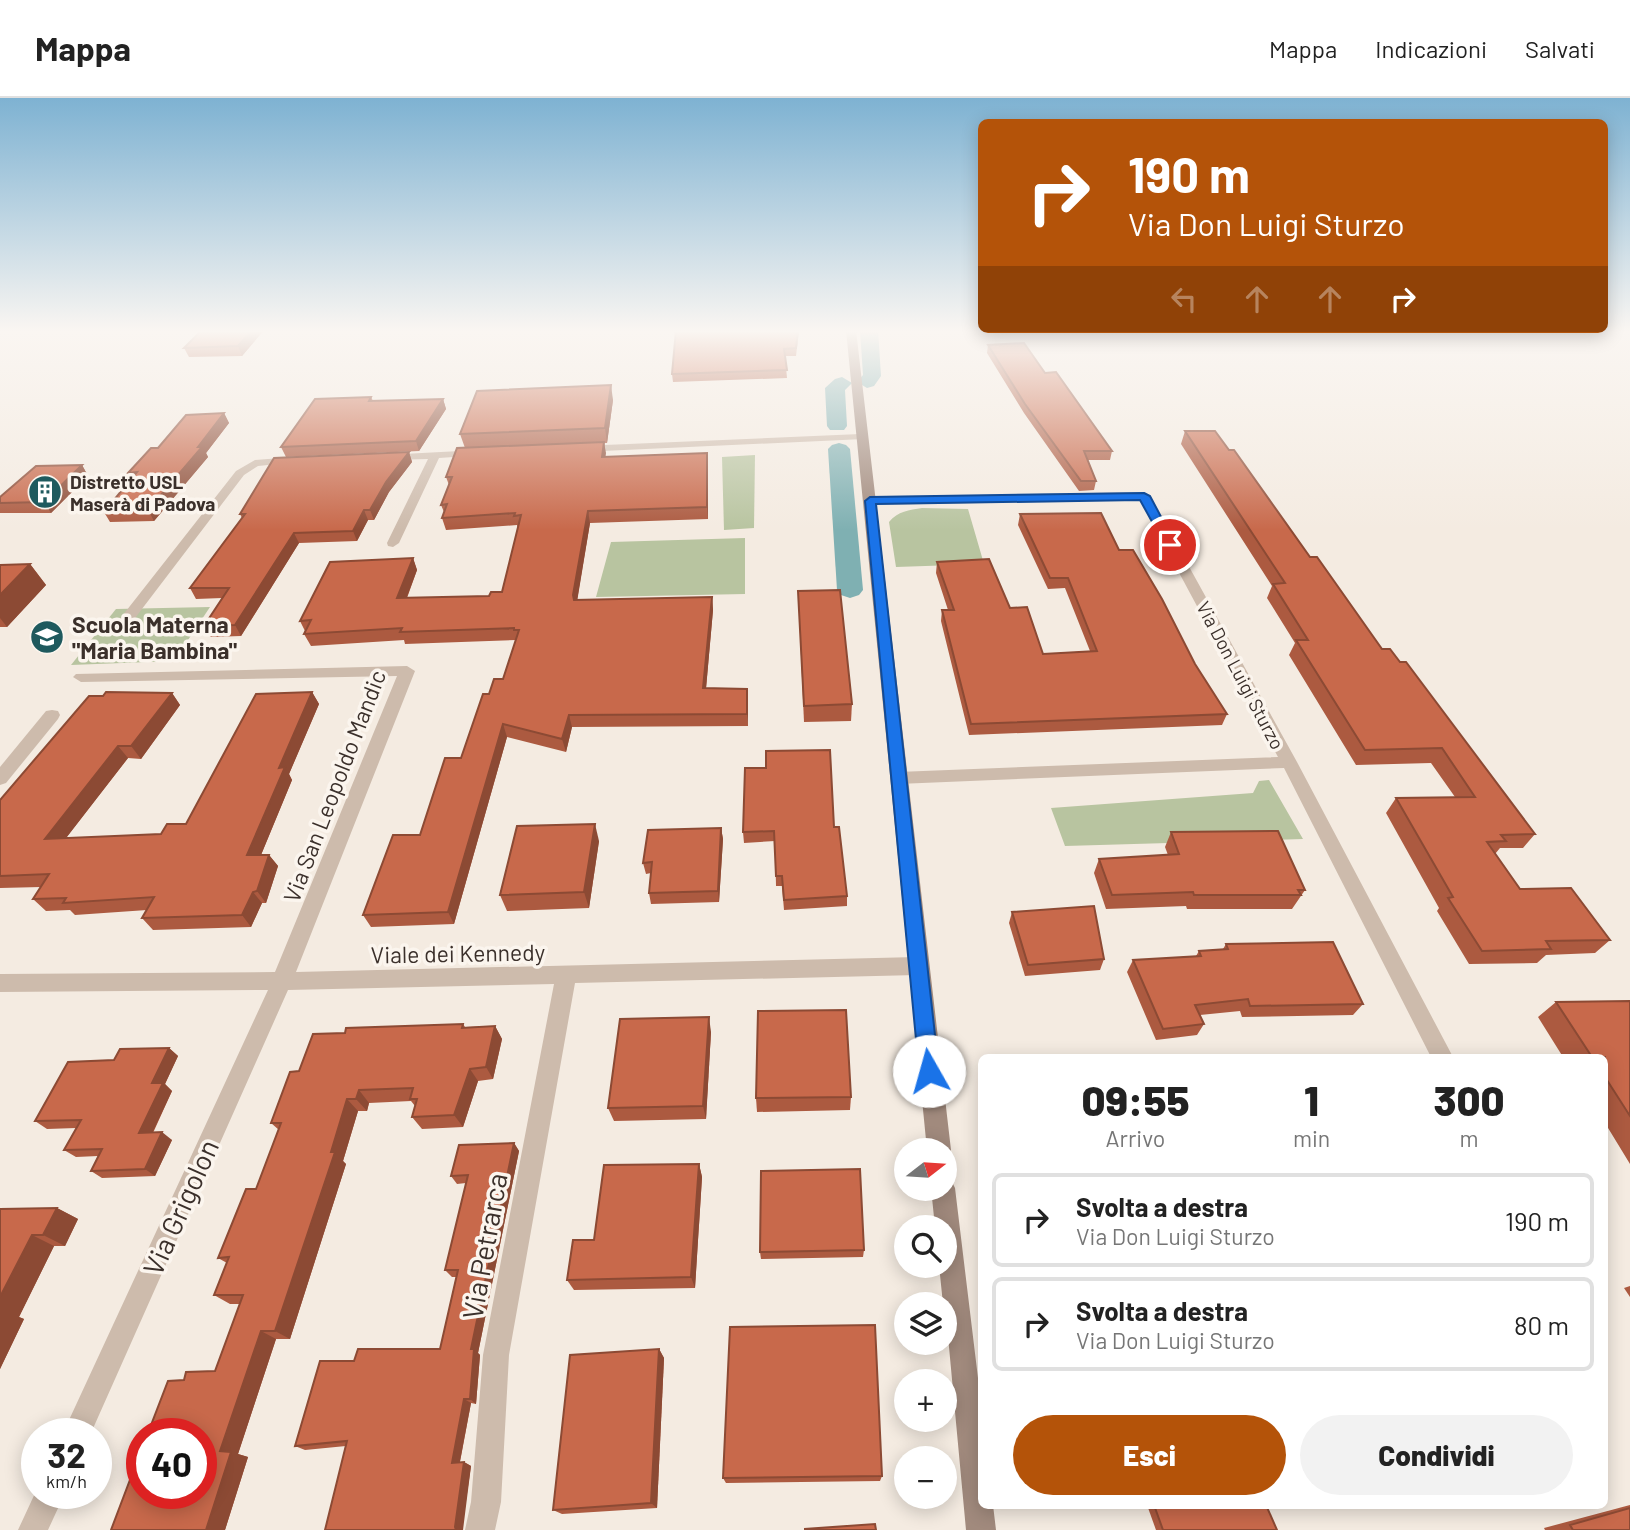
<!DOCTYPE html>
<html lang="it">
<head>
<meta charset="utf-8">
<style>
  body { margin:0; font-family:Barlow,sans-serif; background:#f2f2f2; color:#222; height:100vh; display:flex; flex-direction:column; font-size:26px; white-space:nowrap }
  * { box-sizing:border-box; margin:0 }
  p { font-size:23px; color:#767676 }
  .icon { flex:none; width:38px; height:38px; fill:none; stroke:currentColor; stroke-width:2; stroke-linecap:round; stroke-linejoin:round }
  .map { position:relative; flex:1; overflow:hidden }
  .details { position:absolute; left:978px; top:956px; width:630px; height:455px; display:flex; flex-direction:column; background:#fff; border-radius:10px; box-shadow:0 4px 18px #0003 }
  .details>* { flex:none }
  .banner { position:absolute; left:978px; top:21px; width:630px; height:214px; border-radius:10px; box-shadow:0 4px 18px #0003; background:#b45309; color:#fff; overflow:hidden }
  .needle { width:46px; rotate:73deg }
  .controls { position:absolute; left:894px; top:1040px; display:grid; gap:14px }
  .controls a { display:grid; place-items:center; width:63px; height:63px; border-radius:50%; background:#fff; box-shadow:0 4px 18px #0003; font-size:35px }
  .speed { position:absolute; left:21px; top:1320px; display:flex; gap:14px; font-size:35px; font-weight:700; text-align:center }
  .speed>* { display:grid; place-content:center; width:91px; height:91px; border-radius:50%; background:#fff; box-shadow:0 4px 18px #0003; line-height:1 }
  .speed small { font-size:18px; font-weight:400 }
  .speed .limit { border:10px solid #d22; background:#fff; color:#111 }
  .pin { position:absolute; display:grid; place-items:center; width:60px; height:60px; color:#fff; margin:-30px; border:4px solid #fff; border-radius:50%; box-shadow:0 2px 7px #0007 }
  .me { position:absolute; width:77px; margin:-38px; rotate:353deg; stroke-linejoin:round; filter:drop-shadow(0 0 5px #0008) }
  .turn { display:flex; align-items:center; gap:24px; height:147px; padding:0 35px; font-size:32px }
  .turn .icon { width:91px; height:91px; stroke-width:2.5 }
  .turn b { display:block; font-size:49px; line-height:60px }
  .lanes { display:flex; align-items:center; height:66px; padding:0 35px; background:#0003; justify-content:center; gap:35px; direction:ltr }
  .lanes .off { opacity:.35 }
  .eta { display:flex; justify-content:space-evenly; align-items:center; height:119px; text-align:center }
  .eta b { font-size:42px; font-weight:800; line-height:49px }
  .button { display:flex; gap:14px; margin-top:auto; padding:14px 35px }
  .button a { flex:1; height:80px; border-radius:42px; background:#b45309; color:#fff; font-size:28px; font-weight:800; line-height:80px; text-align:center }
  .button a+a { background:#f2f2f2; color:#222 }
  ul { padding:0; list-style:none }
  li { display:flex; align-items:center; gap:21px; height:94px; margin:0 14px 10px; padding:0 21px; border:4px solid #e0e0e0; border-radius:10px }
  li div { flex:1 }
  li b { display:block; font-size:26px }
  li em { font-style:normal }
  header { display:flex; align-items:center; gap:42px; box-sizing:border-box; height:98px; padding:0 35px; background:#fff; border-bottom:2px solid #e0e0e0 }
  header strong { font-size:33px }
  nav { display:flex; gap:38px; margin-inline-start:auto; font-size:24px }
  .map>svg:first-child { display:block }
  .green { fill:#b8c4a0 }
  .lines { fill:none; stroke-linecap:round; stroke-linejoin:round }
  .canal { fill:#7fb0b2; fill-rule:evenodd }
  .street { fill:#cdbbac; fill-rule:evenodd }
  .secondary { fill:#a18a7d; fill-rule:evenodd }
  .wall { fill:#ac5a40 }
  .shaded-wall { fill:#8c4a34 }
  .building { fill:#c8694b; stroke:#8c4a34; stroke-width:2 }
  .route { fill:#1a73e8; stroke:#114b97; stroke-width:2 }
  .labels { text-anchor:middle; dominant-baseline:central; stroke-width:7; stroke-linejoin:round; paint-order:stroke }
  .far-poi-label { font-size:19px; font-weight:bold; fill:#3b302b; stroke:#fbf5ee; text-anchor:start }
  .far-street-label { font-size:19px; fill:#3b302b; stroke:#fbf5ee }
  .poi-label { font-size:23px; font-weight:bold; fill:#3b302b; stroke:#fbf5ee; text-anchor:start }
  .street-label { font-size:23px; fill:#3b302b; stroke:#fbf5ee }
  .near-street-label { font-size:28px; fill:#3b302b; stroke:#fbf5ee }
</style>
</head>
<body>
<header>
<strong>Mappa</strong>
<nav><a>Mappa</a><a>Indicazioni</a><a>Salvati</a></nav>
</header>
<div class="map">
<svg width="1630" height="1432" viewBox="0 0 1630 1432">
  <rect width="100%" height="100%" fill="#f4ebe1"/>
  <g class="green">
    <polygon points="755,357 754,430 724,432 722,359"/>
    <path d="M922,410L968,411L984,466L896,469L889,424C898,413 909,412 922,410Z"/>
    <polygon points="745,440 745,496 596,499 611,444"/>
    <polygon points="210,509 174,563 71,567 116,511"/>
    <polygon points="1269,682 1303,741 1065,748 1051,710 1253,695 1259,683"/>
  </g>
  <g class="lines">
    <g class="canal">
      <polygon points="860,232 878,232 881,278 874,288 867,290 857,284 863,277"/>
      <polygon points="842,279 852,285 845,292 847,328 844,332 830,332 827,328 825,290 835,281"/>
      <polygon points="839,345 846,347 850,351 863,492 859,497 850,500 841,497 837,492 828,351 832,347"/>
    </g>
    <g class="street">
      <polygon points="860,336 864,337 864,341 581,354 575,351 581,348"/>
      <polygon points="479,352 483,353 483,357 439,360 399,445 393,449 388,448 387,445 428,361 388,362 382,359 384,357"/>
      <polygon points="294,359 298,360 298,364 258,368 244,377 129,528 119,528 119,522 236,373 255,362"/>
      <polygon points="1144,394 1150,398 1297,664 1453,959 1431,959 1284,670 898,686 890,680 898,674 1278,659 1140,402 870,407 864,403 870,399"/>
      <polygon points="407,568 415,573 296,874 917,859 924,862 927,868 924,874 917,877 575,885 509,1257 501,1404 495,1432 465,1432 471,1404 483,1257 554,886 288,892 91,1335 63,1335 268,892 0,894 0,876 275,874 397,578 81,584 73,579 76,576"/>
      <polygon points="52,612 58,613 60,617 58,621 6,685 0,687 0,669 46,613"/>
      <polygon points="37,1391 37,1395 65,1395 48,1432 18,1432"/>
    </g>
    <g class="secondary">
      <polygon points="846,232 856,232 951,1052 945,1061 945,1052 927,1052"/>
      <polygon points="945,1079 951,1082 955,1090 982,1313 982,1407 993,1407 996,1432 966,1432 945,1206 943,1206 939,1167 945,1167 945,1129 935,1129 931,1090 945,1090"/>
    </g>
  </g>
  <g class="wall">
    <polygon points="264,232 242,258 189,259 184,250"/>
    <polygon points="799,232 796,258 785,258 787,280 673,284 672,276"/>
    <polygon points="988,247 1045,275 1112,353 1110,362 1087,362 1096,383 1094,392 1079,393 1024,315 987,255"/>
    <polygon points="371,299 373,303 443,301 446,311 419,353 286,359 281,349"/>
    <polygon points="613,302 607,345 604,345 605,359 707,355 708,367 708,421 590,425 577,502 712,499 713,512 706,590 747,591 748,628 572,629 566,654 507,639 454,826 371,829 363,817 420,737 461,660 489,596 503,581 516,542 405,546 404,542 311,548 304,536 305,533 300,523 413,460 417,472 407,500 489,498 502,494 518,430 517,427 446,432 442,420 444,414 441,407 449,387 446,379 465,350 460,336"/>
    <polygon points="224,315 229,325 206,355 208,359 154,423 110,424 104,414 132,381 128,375 158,350"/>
    <polygon points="1185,333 1229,352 1310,459 1382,551 1400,564 1535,736 1523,750 1500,750 1495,756 1520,791 1610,842 1595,855 1546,857 1537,865 1469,866 1437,813 1439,810 1386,715 1396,700 1455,699 1431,665 1356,667 1289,557 1295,545 1267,500 1272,488 1181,346"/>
    <polygon points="409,354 412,364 389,394 374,422 368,422 357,443 299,445 241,538 211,539 204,528 222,500 196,501 190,490 242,420 240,416"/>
    <polygon points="82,367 88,378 51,415 0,415 0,399"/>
    <polygon points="1020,416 1119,452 1195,566 1227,616 1222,627 969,637 941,523 942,512 948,512 936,475 937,464 1043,556 1090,553 1065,490 1048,491 1018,427"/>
    <polygon points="30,466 46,487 7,529 0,529 0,467"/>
    <polygon points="798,493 852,606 851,623 804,624"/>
    <polygon points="312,594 319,606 289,676 292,682 261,757 269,757 278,768 266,805 262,805 251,829 153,832 142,820 147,812 75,817 70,812 46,813 33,801 41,789 0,790 0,702 172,595 180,607 141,661 128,660 66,740 161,736 186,726"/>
    <polygon points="834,729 847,798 847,808 784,812 782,788 776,788 775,743 744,745 743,734"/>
    <polygon points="721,730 723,741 719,804 651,806 649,795 651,775 646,776 643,765"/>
    <polygon points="1171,734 1305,792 1292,811 1187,811 1186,808 1106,811 1094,775 1099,761 1168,757 1165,749"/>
    <polygon points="599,743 589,810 507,813 500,797"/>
    <polygon points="1012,814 1104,861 1100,872 1025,878 1009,825"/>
    <polygon points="1226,846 1363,906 1353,917 1242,919 1240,913 1200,917 1204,926 1197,937 1156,942 1127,874 1133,862 1196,858 1199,853 1223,851"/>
    <polygon points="1630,903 1630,1066 1605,1025 1605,959 1563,959 1538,919 1556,904"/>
    <polygon points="463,926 465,929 495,928 502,941 493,981 478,983 463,1029 422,1031 412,1019 415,1008 411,1003 369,1005 367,1013 358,1013 343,1063 346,1066 290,1241 276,1241 238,1356 248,1359 225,1432 184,1282 215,1273 240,1206 230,1206 214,1197 227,1165 218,1160 256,1091 279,1032 271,1025 299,973 345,935"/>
    <polygon points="711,934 706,1021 614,1023 608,1010"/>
    <polygon points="169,950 178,958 165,986 172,993 153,1035 172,1042 155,1078 102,1080 91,1073 98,1058 76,1059 64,1052 76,1030 47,1031 35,1023 114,962"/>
    <polygon points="851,999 850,1012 757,1014 756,1000"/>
    <polygon points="514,1045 519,1053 478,1255 480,1257 476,1306 471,1305 460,1364 464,1364 471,1368 462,1431 346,1348 305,1352 295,1348 354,1263 440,1251 456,1179 452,1179 445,1172 466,1085 457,1086 451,1078"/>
    <polygon points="699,1066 702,1079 695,1190 574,1192 567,1182 594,1142"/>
    <polygon points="57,1110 78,1121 65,1148 54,1148 19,1219 24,1221 0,1271 0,1111"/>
    <polygon points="864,1152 863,1159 761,1161 760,1154"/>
    <polygon points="1630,1188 1630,1199 1624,1190"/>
    <polygon points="659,1251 664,1260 657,1410 562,1416 553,1412"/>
    <polygon points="882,1378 880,1383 726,1385 723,1380"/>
    <polygon points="1147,1407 1266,1407 1277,1432 1156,1432"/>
    <polygon points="1630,1407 1630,1432 1545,1432 1544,1430"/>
  </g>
  <g class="shaded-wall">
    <polygon points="252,232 264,232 242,258 238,248"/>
    <polygon points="611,287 613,302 607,345 605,330"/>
    <polygon points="443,301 446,311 419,353 416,343"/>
    <polygon points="224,315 229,325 206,355 208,359 154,423 148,412"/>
    <polygon points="604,344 606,355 604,370 602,359"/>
    <polygon points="409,354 412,364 389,394 374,422 370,412 386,384"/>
    <polygon points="707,355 708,367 708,421 707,409"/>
    <polygon points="82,367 88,378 51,415 44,404"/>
    <polygon points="364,412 368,422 357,443 353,433"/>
    <polygon points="588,413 590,425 576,510 573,497"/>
    <polygon points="294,435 299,445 241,538 235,527"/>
    <polygon points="413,460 417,472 402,512 397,500"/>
    <polygon points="30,466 46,487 7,529 0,520 0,497"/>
    <polygon points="712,499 713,512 705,602 703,590"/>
    <polygon points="747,591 748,604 748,628 747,616"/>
    <polygon points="312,594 319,606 289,676 292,682 256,769 247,757 279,670"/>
    <polygon points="172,595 180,607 141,661 131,648"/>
    <polygon points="569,617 572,629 566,654 562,641"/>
    <polygon points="503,626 507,639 454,826 448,814"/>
    <polygon points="118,648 128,660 56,753 45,741"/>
    <polygon points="595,726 599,743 589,810 584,794"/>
    <polygon points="721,730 723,741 719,804 718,793"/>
    <polygon points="269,757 278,768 266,805 257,793"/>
    <polygon points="253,794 262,805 251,829 242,817"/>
    <polygon points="709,919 711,934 706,1021 703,1008"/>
    <polygon points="495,928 502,941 493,981 486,969"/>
    <polygon points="169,950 178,958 165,986 172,993 149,1042 139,1035 152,985"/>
    <polygon points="470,971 478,983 463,1029 454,1017"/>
    <polygon points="359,992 369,1005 367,1013 356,1001"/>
    <polygon points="347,1001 358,1013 343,1063 346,1066 290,1241 275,1233"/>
    <polygon points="162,1034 172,1042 155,1078 145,1071"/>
    <polygon points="514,1045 519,1053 478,1255 480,1257 476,1306 470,1301 471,1251"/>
    <polygon points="699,1066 702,1079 695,1190 691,1179"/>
    <polygon points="57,1110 78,1121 65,1148 43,1137"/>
    <polygon points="32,1137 54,1148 19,1219 24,1221 0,1271 0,1199"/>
    <polygon points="261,1233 276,1241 238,1356 248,1359 225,1432 206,1432 220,1353"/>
    <polygon points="659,1251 664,1260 657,1410 651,1405"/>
    <polygon points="464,1301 471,1305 459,1368 452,1365"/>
    <polygon points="464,1364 471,1368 463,1432 456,1432 455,1429"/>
  </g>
  <g class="building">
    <polygon points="202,232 252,232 238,248 184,250"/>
    <polygon points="676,232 798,232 796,250 784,251 787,272 672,276"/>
    <polygon points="1024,245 1045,275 1056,274 1112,353 1084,353 1096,383 1081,383 1025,306 988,247"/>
    <polygon points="611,287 605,330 460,336 477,293"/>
    <polygon points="371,299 369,303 443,301 416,343 281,349 315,301"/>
    <polygon points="224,315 198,349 202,349 148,412 104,414 137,374 128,375 151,350 158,350 186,317"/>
    <polygon points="1185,333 1215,333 1229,352 1234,352 1310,459 1317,459 1382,551 1390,551 1400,564 1406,564 1535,736 1501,737 1506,743 1487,744 1520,791 1571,790 1610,842 1546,843 1551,851 1482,853 1448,800 1453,799 1396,700 1475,699 1442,650 1365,652 1296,542 1308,542 1273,486 1285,485"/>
    <polygon points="604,344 602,359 707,355 707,409 588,413 573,497 574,502 712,499 703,590 747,591 747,616 569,617 562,641 503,626 448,814 363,817 393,737 420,737 445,660 461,660 483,596 489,596 494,581 503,581 519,532 514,532 514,530 400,534 402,530 304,536 311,522 300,523 330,464 413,460 397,500 489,498 491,494 502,494 521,417 514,418 515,415 442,420 447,406 441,407 452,379 446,379 457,350"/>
    <polygon points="409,354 386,384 370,412 364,412 353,433 294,435 235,527 204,528 229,490 190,490 245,416 240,416 274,360"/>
    <polygon points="82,367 44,404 0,405 0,399 36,368"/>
    <polygon points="1101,415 1119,452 1133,452 1162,501 1195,566 1227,616 971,626 942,512 954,512 937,464 989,461 1010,510 1027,509 1043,556 1097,553 1068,480 1050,480 1020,416"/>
    <polygon points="30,466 0,497 0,467"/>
    <polygon points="840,492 852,606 804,608 798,493"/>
    <polygon points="106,594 172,595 131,648 118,648 45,741 161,736 167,726 186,726 256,596 312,594 279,670 285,669 247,757 269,757 257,793 253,794 242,817 142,820 154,799 63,805 66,800 33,801 49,776 0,778 0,702 89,598 103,598"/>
    <polygon points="830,652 834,729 839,729 847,798 784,802 782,778 776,778 774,733 743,734 745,670 766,670 766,653"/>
    <polygon points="595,726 584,794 500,797 517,728"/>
    <polygon points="721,730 718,793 649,795 652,764 643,765 648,732"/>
    <polygon points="1278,733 1305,792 1298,792 1301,797 1194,797 1193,794 1112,797 1099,761 1179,756 1171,734"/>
    <polygon points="1094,808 1104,861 1028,867 1012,814"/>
    <polygon points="1333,844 1363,906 1250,908 1248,901 1195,907 1204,926 1163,931 1133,862 1201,858 1199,853 1228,851 1226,846"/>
    <polygon points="1630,903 1630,1018 1605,979 1605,959 1592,959 1556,904"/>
    <polygon points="846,912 851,999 756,1000 758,913"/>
    <polygon points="709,919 703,1008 608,1010 620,921"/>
    <polygon points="463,926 462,930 495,928 486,969 470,971 454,1017 412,1019 417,1001 410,1001 413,990 359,992 356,1001 347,1001 331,1054 335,1054 275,1233 261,1233 220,1353 231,1354 206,1432 111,1432 142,1350 142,1395 201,1395 201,1335 148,1335 168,1283 184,1282 186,1274 215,1273 243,1197 214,1197 229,1159 218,1160 246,1091 256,1091 281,1025 271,1025 290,974 299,973 313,936 345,935 346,930"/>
    <polygon points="169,950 152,985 163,985 139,1035 162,1034 145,1071 91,1073 102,1051 64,1052 81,1022 35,1023 68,964 114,962 120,951"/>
    <polygon points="514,1045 471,1251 474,1251 470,1301 464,1301 452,1365 464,1364 455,1429 456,1432 325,1432 347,1343 295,1348 320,1263 354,1263 358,1251 440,1251 458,1172 445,1172 468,1077 451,1078 459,1047"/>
    <polygon points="699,1066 691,1179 567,1182 573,1142 594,1142 604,1067"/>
    <polygon points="860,1071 864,1152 760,1154 761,1073"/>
    <polygon points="57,1110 43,1137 32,1137 0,1199 0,1111"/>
    <polygon points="875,1227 882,1378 723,1380 730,1229"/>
    <polygon points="659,1251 651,1405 553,1412 570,1257"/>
    <polygon points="1154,1407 1266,1407 1277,1432 1163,1432"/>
    <polygon points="1630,1410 1630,1432 1573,1432 1570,1427"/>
    <polygon points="875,1426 876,1432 805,1432 805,1431"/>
  </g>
  <linearGradient id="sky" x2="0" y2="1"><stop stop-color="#7eb2d2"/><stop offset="0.54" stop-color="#faf6f2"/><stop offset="1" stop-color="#faf6f2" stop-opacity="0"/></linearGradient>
  <rect width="1630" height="432" fill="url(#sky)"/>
  <polygon class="route" points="1144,395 1150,398 1176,447 1175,449 1166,449 1140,402 876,406 939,973 936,980 929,982 922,980 919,973 865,403 870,399"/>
  <defs>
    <g id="building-disc" transform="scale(1.75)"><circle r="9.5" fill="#1f5a5e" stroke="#fbf5ee"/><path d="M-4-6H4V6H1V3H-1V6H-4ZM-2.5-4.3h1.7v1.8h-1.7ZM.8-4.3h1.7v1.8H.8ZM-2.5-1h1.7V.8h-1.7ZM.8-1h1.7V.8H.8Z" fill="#fff"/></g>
    <g id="school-disc" transform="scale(1.75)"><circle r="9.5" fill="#1f5a5e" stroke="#fbf5ee"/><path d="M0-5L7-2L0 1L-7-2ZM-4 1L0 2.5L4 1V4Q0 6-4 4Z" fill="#fff"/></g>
  </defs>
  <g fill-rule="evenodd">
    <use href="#building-disc" x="45" y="394"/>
    <use href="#school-disc" x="47" y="539"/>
  </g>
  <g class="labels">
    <g class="far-poi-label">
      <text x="70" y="383">Distretto USL<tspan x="70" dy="22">Maserà di Padova</tspan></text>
    </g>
    <g class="far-street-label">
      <text transform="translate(1241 577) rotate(62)">Via Don Luigi Sturzo</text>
    </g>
    <g class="poi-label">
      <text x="72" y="526">Scuola Materna<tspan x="72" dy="26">"Maria Bambina"</tspan></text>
    </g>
    <g class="street-label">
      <text transform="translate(334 688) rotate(-69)">Via San Leopoldo Mandic</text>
      <text transform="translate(458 855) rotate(-1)">Viale dei Kennedy</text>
    </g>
    <g class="near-street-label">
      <text transform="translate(180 1109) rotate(-66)">Via Grigolon</text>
      <text transform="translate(484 1148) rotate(-80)">Via Petrarca</text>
    </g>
  </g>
</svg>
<div class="controls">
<a><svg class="needle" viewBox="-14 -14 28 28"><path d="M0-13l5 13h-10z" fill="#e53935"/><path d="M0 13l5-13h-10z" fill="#767676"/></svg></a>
<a><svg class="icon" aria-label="search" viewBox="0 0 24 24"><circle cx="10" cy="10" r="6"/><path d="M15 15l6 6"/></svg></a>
<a><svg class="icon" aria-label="layers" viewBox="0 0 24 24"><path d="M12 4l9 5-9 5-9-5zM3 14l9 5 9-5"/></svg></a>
<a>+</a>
<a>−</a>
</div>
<div class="speed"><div>32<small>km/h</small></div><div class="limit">40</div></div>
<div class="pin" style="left:1170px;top:447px;background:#d93025"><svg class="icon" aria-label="arrive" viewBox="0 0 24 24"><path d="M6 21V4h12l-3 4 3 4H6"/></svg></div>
<svg class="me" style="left:929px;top:973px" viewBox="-20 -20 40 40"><circle r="19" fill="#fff"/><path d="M0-13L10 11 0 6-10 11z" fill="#1a73e8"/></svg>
<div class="banner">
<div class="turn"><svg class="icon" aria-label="right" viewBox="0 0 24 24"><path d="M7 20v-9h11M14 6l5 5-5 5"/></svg><div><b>190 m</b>Via Don Luigi Sturzo</div></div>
<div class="lanes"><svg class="icon off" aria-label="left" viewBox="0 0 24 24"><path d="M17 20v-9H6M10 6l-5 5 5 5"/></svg><svg class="icon off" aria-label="ahead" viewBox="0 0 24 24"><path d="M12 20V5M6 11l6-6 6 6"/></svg><svg class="icon off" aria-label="ahead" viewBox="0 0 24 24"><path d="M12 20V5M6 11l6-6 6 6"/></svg><svg class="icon" aria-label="right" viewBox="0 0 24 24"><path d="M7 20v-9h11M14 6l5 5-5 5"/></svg></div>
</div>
<section class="details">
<div class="eta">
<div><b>09:55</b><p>Arrivo</p></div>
<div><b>1</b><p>min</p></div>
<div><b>300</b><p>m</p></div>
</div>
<ul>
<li><svg class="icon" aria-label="right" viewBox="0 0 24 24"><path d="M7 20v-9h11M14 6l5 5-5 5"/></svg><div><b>Svolta a destra</b><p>Via Don Luigi Sturzo</p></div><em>190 m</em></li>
<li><svg class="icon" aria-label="right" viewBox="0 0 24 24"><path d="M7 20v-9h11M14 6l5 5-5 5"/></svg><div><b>Svolta a destra</b><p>Via Don Luigi Sturzo</p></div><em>80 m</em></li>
</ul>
<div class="button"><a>Esci</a><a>Condividi</a></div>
</section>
</div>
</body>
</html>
